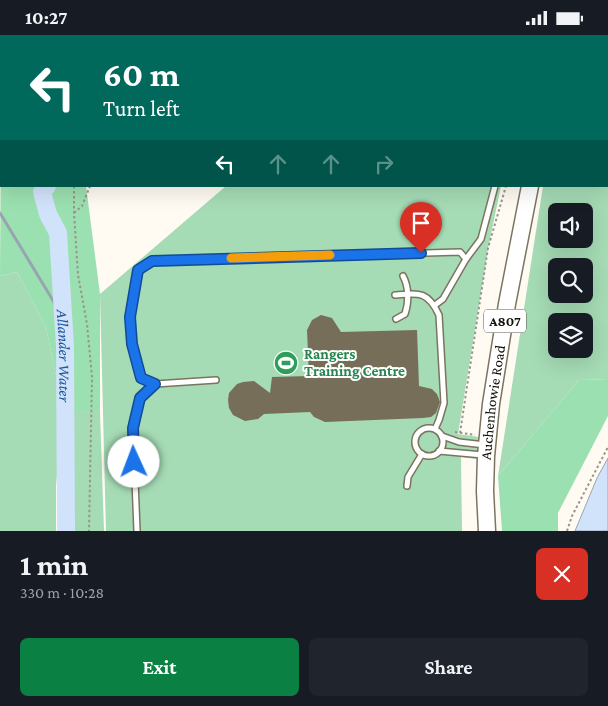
<!DOCTYPE html>
<html lang="en">
<head>
<meta charset="utf-8">
<style>
  body { margin:0; font-family:"Crimson Pro",serif; background:#20242c; color:#f1f3f6; height:100vh; display:flex; flex-direction:column; font-size:19px; white-space:nowrap }
  * { box-sizing:border-box; margin:0 }
  p { font-size:16px; color:#9ea1a6 }
  .icon { flex:none; width:28px; height:28px; fill:none; stroke:currentColor; stroke-width:2; stroke-linecap:round; stroke-linejoin:round }
  .map { position:relative; height:496px; overflow:hidden }
  .panel { display:flex; flex-direction:column; background:#171b24; flex:1 }
  .panel>* { flex:none }
  .hud { position:absolute; left:0px; top:0px; width:609px; height:152px; box-shadow:0 5px 20px #0002; background:#00695c; color:#fff; overflow:hidden }
  .controls { position:absolute; left:548px; top:168px; display:grid; gap:10px }
  .controls a { display:grid; place-items:center; width:45px; height:45px; border-radius:8px; background:#171b24; box-shadow:0 5px 20px #0002; font-size:25px }
  .pin { position:absolute; display:grid; place-items:center; width:42px; height:42px; color:#fff; margin:-51px -21px; border-radius:50% 50% 50% 0; rotate:-45deg; box-shadow:0 0 5px #0007 }
  .pin .icon { rotate:45deg }
  .me { position:absolute; width:55px; margin:-28px; rotate:358deg; stroke-linejoin:round; filter:drop-shadow(0 0 4px #0008) }
  .turn { display:flex; align-items:center; gap:18px; height:105px; padding:0 20px; font-size:22px }
  .turn .icon { width:65px; height:65px; stroke-width:2.5 }
  .turn b { display:block; font-size:35px; line-height:42px }
  .lanes { display:flex; align-items:center; height:48px; padding:0 20px; background:#0003; justify-content:center; gap:25px; direction:ltr }
  .lanes .off { opacity:.35 }
  .round { display:grid; place-items:center; flex:none; width:52px; height:52px; border-radius:8px; background:#20242c }
  .overview { display:flex; align-items:center; justify-content:space-between; height:85px; padding:0 20px }
  h1 { font-size:30px; font-weight:700; line-height:38px }
  .primary-button { display:flex; gap:10px; margin-top:auto; padding:10px 20px }
  .primary-button a { flex:1; height:58px; border-radius:8px; background:#0b8043; color:#fff; font-size:20px; font-weight:700; line-height:58px; text-align:center }
  .primary-button a+a { background:#20242c; color:#f1f3f6 }
  .status { display:flex; justify-content:space-between; align-items:center; height:35px; padding:0 25px; background:#171b24; direction:ltr }
  .status svg { height:14px; fill:currentColor }
  .map>svg:first-child { display:block }
  .green { fill:#a5dbb5; fill-rule:evenodd }
  .forest { fill:#9be0b0 }
  .water { fill:#d1e3fb; stroke:#98a4b2 }
  .lines { fill:none; stroke-linecap:round; stroke-linejoin:round }
  .stream { stroke:#98a4b2; stroke-width:3 }
  .river { stroke:#d1e3fb; stroke-width:18 }
  .building { fill:#766e58 }
  .service-casing { stroke:#7c745e; stroke-width:8 }
  .primary-casing { stroke:#7c745e; stroke-width:19 }
  .path { stroke:#99958c; stroke-width:2; stroke-dasharray:2.5 2.5; stroke-linecap:butt }
  .service { stroke:#fff; stroke-width:5 }
  .primary { stroke:#fff; stroke-width:16 }
  .rail-casing { stroke:#37342b; stroke-width:5 }
  .rail { stroke:#fff; stroke-width:3; stroke-dasharray:9; stroke-linecap:butt }
  .route-casing { stroke:#114b97; stroke-width:12 }
  .route { stroke:#1a73e8; stroke-width:9 }
  .slow { stroke:#f59e0b; stroke-width:9 }
  .labels { text-anchor:middle; dominant-baseline:central; stroke-width:4; stroke-linejoin:round; paint-order:stroke }
  .shield { fill:#fff; stroke:#5a5852; stroke-width:1 }
  .shield-label { font-size:14px; font-weight:bold; fill:#141108 }
  .leisure-label { font-size:15px; font-weight:bold; fill:#27864d; stroke:#fff; text-anchor:start }
  .street-label { font-size:15px; fill:#141108; stroke:#fff }
  .water-label { font-size:16px; font-style:italic; fill:#1e569a; stroke:#fff }
</style>
</head>
<body>
<div class="status"><b>10:27</b><svg viewBox="0 0 49 12"><path d="M0 12V9h3v3zM5 12V6h3v6zM10 12V3h3v9zM15 12V0h3v12zM26 1h20v11H26zM47 4h2v5h-2z"/></svg></div>
<div class="map">
<svg width="608" height="496" viewBox="0 0 608 496">
  <rect width="100%" height="100%" fill="#fffbf2"/>
  <g class="green">
    <polygon points="277,0 399,0 398,1"/>
    <polygon points="401,0 524,0 400,1"/>
    <path d="M608,76V344L579,345L498,441L543,151H608ZM556,176H584V204H556ZM556,231H584V259H556ZM556,286H584V314H556Z"/>
    <polygon points="226,151 501,151 488,214 458,399 479,402 476,424 461,422 462,496 106,496 100,259"/>
    <polygon points="17,237 46,292 63,375 100,377 104,496 62,496 63,383 56,450 56,496 0,496 0,241"/>
  </g>
  <g class="forest">
    <polygon points="0,0 50,0 1,1 0,52"/>
    <polygon points="1,84 1,151 86,151 100,259 100,377 63,376 46,292 17,237 0,241"/>
    <polygon points="608,344 608,381 558,478 558,496 502,496 498,441 579,345"/>
  </g>
  <polygon class="water" points="608,423 608,496 575,496 597,443"/>
  <g class="lines">
    <polyline class="stream" points="0,178 63,282"/>
    <g class="river">
      <polyline points="117,1 117,0"/>
      <path id="s1" d="M47,151L42,157L48,179L58,198L65,311L66,496"/>
    </g>
  </g>
  <polygon class="building" points="321,280 332,283 341,297 417,295 419,351 432,354 437,359 440,367 436,378 431,382 423,383 325,387 314,382 310,377 264,379 258,384 245,386 233,380 229,373 228,365 229,358 237,349 243,347 254,346 270,358 272,342 309,341 307,295 312,285"/>
  <g class="lines">
    <g class="service-casing">
      <g id="service">
        <polyline points="518,0 518,1"/>
        <path d="M395,260C419,258 428,256 439,280L444,368L439,385L435,394"/>
        <polyline points="435,270 443,264 466,224 481,204 495,151"/>
        <path d="M396,284L405,279C409,267 409,252 403,241"/>
        <polyline points="155,349 216,345"/>
        <circle cx="429" cy="407" r="14"/>
        <polyline points="442,401 459,407 485,410"/>
        <polyline points="439,416 483,420"/>
        <polyline points="407,451 408,442 422,419"/>
        <polyline points="137,496 133,393 141,363 155,349 141,343 132,309 130,282 138,235 152,226 460,217 466,224"/>
      </g>
    </g>
    <g class="primary-casing">
      <g id="primary">
        <polyline points="554,1 554,0"/>
        <path id="s2" d="M487,496L485,456L486,421L491,369L507,269L530,151"/>
      </g>
    </g>
    <g class="path">
      <polyline points="98,1 99,0"/>
      <polyline points="149,1 149,0"/>
      <polyline points="528,1 528,0"/>
      <polyline points="74,151 74,178 78,240 87,289 92,342 89,496"/>
      <polyline points="74,178 82,171 90,151"/>
      <polyline points="455,397 475,400"/>
      <polyline points="460,398 488,213 506,151"/>
      <polyline points="567,496 572,481 608,412"/>
    </g>
    <use href="#service" class="service"/>
    <use href="#primary" class="primary"/>
    <g class="rail-casing">
      <g id="rail">
        <polyline points="63,1 64,0"/>
        <polyline points="0,67 1,66"/>
      </g>
    </g>
    <use href="#rail" class="rail"/>
  </g>
  <g class="lines">
    <g class="route-casing">
      <polyline id="route" points="134,427 133,393 140,363 155,349 141,343 132,309 130,282 138,235 152,226 421,218"/>
    </g>
    <use href="#route" class="route"/>
    <polyline class="slow" points="231,223 330,220"/>
  </g>
  <defs>
    <g id="stadium-disc" transform="scale(1.25)"><circle r="9.5" fill="#2e9e5b" stroke="#fff"/><path d="M0-5a6.5 5 0 1 0 0 10a6.5 5 0 1 0 0-10ZM-3.5-1.8h7v3.6h-7Z" fill="#fff"/></g>
  </defs>
  <g fill-rule="evenodd">
    <use href="#stadium-disc" x="286" y="328"/>
  </g>
  <g class="labels">
    <rect class="shield" x="484" y="274.5" width="42" height="23" rx="4"/>
    <g class="shield-label">
      <text x="505" y="286">A807</text>
    </g>
    <g class="leisure-label">
      <text x="304" y="319">Rangers<tspan x="304" dy="17">Training Centre</tspan></text>
    </g>
    <g class="street-label">
      <text stroke="none"><textPath href="#s2" startOffset="129">Auchenhowie Road</textPath></text>
    </g>
    <g class="water-label">
      <text stroke="none"><textPath href="#s1" startOffset="175">Allander Water</textPath></text>
    </g>
  </g>
</svg>
<div class="controls">
<a><svg class="icon" aria-label="sound" viewBox="0 0 24 24"><path d="M4 9h4l5-4v14l-5-4H4zM17 9q2 3 0 6"/></svg></a>
<a><svg class="icon" aria-label="search" viewBox="0 0 24 24"><circle cx="10" cy="10" r="6"/><path d="M15 15l6 6"/></svg></a>
<a><svg class="icon" aria-label="layers" viewBox="0 0 24 24"><path d="M12 4l9 5-9 5-9-5zM3 14l9 5 9-5"/></svg></a>
</div>
<div class="pin" style="left:421px;top:218px;background:#d93025"><svg class="icon" aria-label="arrive" viewBox="0 0 24 24"><path d="M6 21V4h12l-3 4 3 4H6"/></svg></div>
<svg class="me" style="left:134px;top:427px" viewBox="-20 -20 40 40"><circle r="19" fill="#fff"/><path d="M0-13L10 11 0 6-10 11z" fill="#1a73e8"/></svg>
<div class="hud">
<div class="turn"><svg class="icon" aria-label="left" viewBox="0 0 24 24"><path d="M17 20v-9H6M10 6l-5 5 5 5"/></svg><div><b>60 m</b>Turn left</div></div>
<div class="lanes"><svg class="icon" aria-label="left" viewBox="0 0 24 24"><path d="M17 20v-9H6M10 6l-5 5 5 5"/></svg><svg class="icon off" aria-label="ahead" viewBox="0 0 24 24"><path d="M12 20V5M6 11l6-6 6 6"/></svg><svg class="icon off" aria-label="ahead" viewBox="0 0 24 24"><path d="M12 20V5M6 11l6-6 6 6"/></svg><svg class="icon off" aria-label="right" viewBox="0 0 24 24"><path d="M7 20v-9h11M14 6l5 5-5 5"/></svg></div>
</div>
</div>
<section class="panel">
<div class="overview"><div><h1>1 min</h1><p>330 m · 10:28</p></div><a class="round" style="background:#d93025;color:#fff"><svg class="icon" aria-label="close" viewBox="0 0 24 24"><path d="M6 6l12 12M18 6L6 18"/></svg></a></div>
<div class="primary-button"><a>Exit</a><a>Share</a></div>
</section>
</body>
</html>
